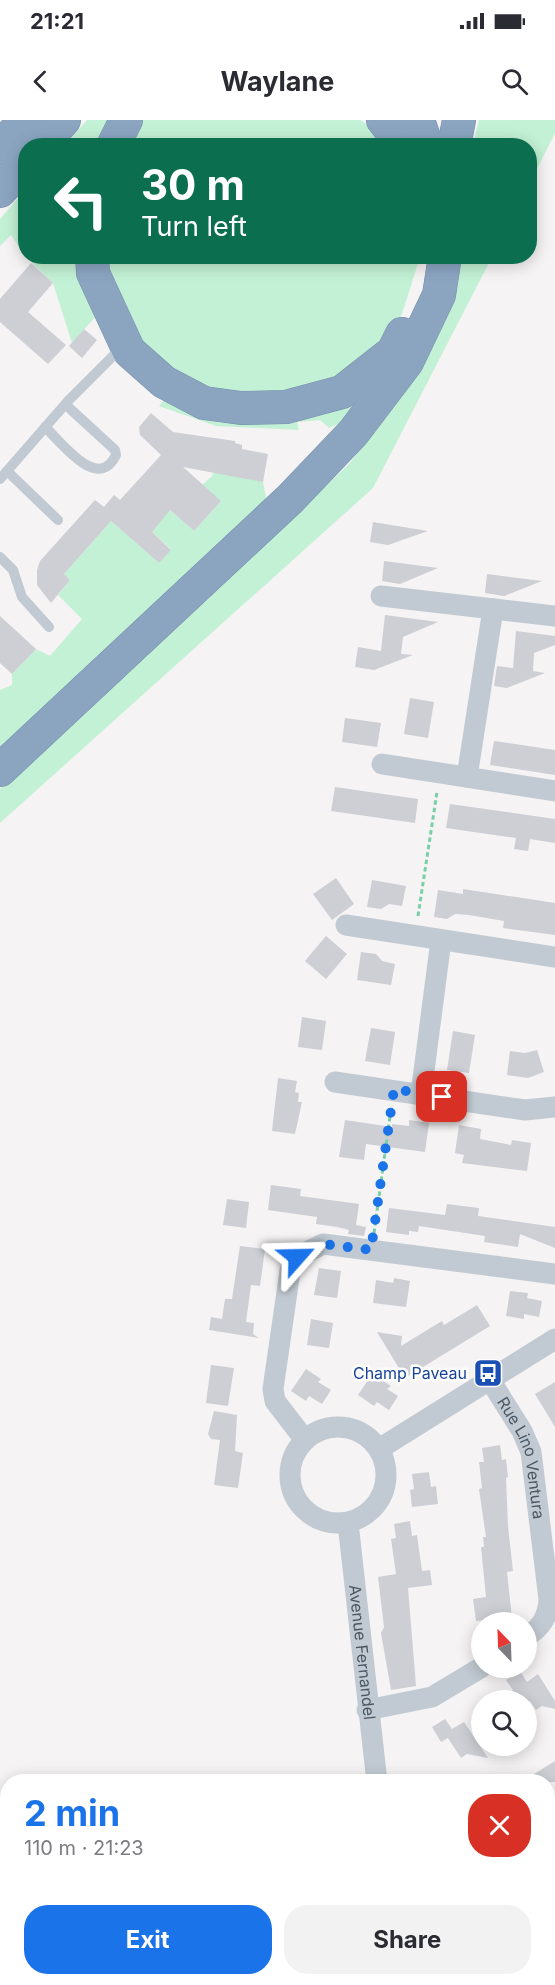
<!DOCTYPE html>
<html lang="en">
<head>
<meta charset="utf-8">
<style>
  body { margin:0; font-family:Inter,sans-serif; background:#f2f2f3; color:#2b2b33; height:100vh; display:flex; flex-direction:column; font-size:22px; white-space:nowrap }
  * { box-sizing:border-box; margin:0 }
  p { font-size:20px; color:#7c7c81 }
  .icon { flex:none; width:33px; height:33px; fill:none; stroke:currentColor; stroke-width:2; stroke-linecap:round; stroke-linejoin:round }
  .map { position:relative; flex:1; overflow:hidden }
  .side { position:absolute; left:0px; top:1654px; width:555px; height:212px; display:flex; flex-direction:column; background:#fff; border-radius:24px 24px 0 0; box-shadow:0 3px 15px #0003 }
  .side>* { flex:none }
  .banner { position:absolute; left:18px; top:18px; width:519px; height:126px; border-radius:24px; box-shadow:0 3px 15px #0003; background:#0b6e4f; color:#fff; overflow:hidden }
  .needle { width:39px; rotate:337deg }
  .tools { position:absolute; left:471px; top:1492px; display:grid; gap:12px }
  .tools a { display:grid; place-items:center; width:66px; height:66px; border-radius:50%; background:#fff; box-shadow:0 3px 15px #0003; font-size:30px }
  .pin { position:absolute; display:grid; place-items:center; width:51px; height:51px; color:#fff; margin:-26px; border-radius:12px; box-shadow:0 3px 9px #0006 }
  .me { position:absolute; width:66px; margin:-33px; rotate:65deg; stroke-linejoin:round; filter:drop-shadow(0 0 4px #0008) }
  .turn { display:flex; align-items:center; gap:21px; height:126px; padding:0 24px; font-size:27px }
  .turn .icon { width:78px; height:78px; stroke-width:2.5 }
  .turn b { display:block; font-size:42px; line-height:51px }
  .round { display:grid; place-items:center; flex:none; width:63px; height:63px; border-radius:24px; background:#f2f2f3 }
  .head { display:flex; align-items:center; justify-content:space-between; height:102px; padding:0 24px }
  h1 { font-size:36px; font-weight:700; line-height:45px; color:#1a73e8 }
  .action { display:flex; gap:12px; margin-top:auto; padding:12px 24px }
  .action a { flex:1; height:69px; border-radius:24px; background:#1a73e8; color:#fff; font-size:24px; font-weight:700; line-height:69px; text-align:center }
  .action a+a { background:#f2f2f3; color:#2b2b33 }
  .status { display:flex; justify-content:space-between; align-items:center; height:42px; padding:0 30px; background:#fff; direction:ltr }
  .status svg { height:16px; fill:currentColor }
  header { display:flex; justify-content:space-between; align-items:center; height:78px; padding:0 24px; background:#fff; font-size:27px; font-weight:700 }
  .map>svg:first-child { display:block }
  .green { fill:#c3f1d5 }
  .building { fill:#cdcfd5 }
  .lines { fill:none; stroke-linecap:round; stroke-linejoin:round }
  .motorway-casing { stroke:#7690ad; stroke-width:34 }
  .path { stroke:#7ad0a6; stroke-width:3; stroke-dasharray:4.5 3; stroke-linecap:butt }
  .service { stroke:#c1cad2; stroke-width:10 }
  .minor { stroke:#c1cad2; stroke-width:21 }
  .motorway { stroke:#8ba5c1; stroke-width:33 }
  .route { stroke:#1a73e8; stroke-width:10; stroke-dasharray:0 18 }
  .labels { text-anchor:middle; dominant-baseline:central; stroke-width:5; stroke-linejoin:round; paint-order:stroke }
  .transit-label { font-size:16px; fill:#164399; stroke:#fff; text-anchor:end }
  .street-label { font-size:16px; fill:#4a5661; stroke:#fff }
</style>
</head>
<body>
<div class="status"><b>21:21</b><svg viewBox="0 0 49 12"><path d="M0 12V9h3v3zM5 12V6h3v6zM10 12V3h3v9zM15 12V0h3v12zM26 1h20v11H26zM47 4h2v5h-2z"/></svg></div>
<header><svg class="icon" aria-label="back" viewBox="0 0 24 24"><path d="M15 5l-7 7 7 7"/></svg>Waylane<svg class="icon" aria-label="search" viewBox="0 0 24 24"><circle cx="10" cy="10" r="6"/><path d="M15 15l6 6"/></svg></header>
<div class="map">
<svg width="555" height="1865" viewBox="0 0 555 1865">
  <rect width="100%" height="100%" fill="#f5f3f3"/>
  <g class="green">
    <polygon points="87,0 120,0 106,25 65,26"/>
    <polygon points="140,0 360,0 371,7 386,26 129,26"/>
    <polygon points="479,0 555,0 555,13 530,63 530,26 473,25"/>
    <polygon points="25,70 25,135 11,115 0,126 0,99"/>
    <polygon points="26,137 84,137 96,196 72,223 53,163"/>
    <polygon points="105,137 420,137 402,194 383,225 334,265 304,276 225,275 160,246 121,193"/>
    <polygon points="461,137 492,137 373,368 0,703 0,669 348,345 390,292"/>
    <polygon points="390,249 359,295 329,308 320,300 297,302 299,310 216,306 159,286 165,279 204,295"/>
    <polygon points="216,348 263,362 267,383 0,630 0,570 12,565 12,554 36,529 50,536 82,499 58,475 70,460 64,454 111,401 159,443 171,429 152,412 156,378 194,411 221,381 191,376 212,356"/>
  </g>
  <g class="building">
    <polygon points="31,143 53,163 28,192 66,225 48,244 0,202 0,179"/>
    <polygon points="84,209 97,220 82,238 69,226"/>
    <polygon points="151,293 173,312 235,321 235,323 242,325 242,329 268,334 263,362 183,347 221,381 194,411 170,390 152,412 171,430 159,443 111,401 64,454 70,460 51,483 37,465 37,450 40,441 95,380 104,387 114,375 120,380 161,335 140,315 139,307"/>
    <polygon points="373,402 428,411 388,425 370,422"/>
    <polygon points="384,441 438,448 400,464 382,461"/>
    <polygon points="487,454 542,461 504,476 485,473"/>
    <polygon points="385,495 438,502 403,517 401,534 413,535 374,550 355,547 358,527 381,531"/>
    <polygon points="0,496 36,529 12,554 0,543"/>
    <polygon points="516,511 555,516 555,525 534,533 533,551 545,553 507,568 494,566 497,546 513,548"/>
    <polygon points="410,578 434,582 428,618 404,614"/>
    <polygon points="345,598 381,603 377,627 342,622"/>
    <polygon points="494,621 555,630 555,655 490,645"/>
    <polygon points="335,667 418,679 415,703 331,691"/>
    <polygon points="450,684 555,699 555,723 530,719 528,731 514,729 516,718 446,708"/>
    <polygon points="336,758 354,784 332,800 313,774"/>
    <polygon points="372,760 406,766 402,786 389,784 381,789 367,787"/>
    <polygon points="463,769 555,783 555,815 503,808 504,801 469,795 455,794 447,799 434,797 438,770 463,774"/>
    <polygon points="326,816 347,834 326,859 305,841"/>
    <polygon points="361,832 376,834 382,841 395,844 391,865 357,860"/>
    <polygon points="302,897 326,901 322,930 298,927"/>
    <polygon points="371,908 395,912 390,945 365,941"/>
    <polygon points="453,911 475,915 469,953 447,950"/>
    <polygon points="537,930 544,952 528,958 507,955 510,931 525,933"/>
    <polygon points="278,958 297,961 295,972 299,973 298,982 302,982 295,1014 272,1011"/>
    <polygon points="345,1000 392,1007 392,1004 409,1006 409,1000 429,1003 425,1032 366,1024 364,1040 339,1037"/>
    <polygon points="459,1005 481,1009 480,1019 511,1025 512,1020 531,1023 527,1051 462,1043 464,1035 455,1033"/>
    <polygon points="271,1065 301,1069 300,1076 359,1084 356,1105 366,1107 364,1116 348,1114 349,1110 337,1107 316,1104 317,1097 268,1090"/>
    <polygon points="227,1079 249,1082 246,1108 223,1105"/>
    <polygon points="447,1084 479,1088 478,1096 555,1107 555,1128 520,1114 518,1127 484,1122 485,1116 419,1106 418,1112 409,1111 409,1115 386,1112 389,1088 445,1095"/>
    <polygon points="240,1126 265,1129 260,1166 251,1165 246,1202 254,1203 253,1214 259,1218 209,1210 211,1197 222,1199 225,1179 232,1179"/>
    <polygon points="319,1148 341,1151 337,1178 314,1175"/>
    <polygon points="394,1158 410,1161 406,1187 373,1183 376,1160 393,1163"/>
    <polygon points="510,1171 528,1173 527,1178 542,1181 539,1197 524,1194 524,1199 506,1196"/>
    <polygon points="477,1185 490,1206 405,1258 377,1212 402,1216 401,1226 442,1201 444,1205"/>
    <polygon points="311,1199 333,1203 329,1228 307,1225"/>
    <polygon points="211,1245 234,1248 228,1286 206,1283"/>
    <polygon points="306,1249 321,1259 318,1262 331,1270 322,1284 309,1276 306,1281 291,1271"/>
    <polygon points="372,1254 391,1266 387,1269 398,1276 389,1290 377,1282 374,1286 358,1275"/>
    <polygon points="555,1262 555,1307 535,1274"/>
    <polygon points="214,1291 237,1295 235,1331 243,1333 238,1368 214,1365 220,1320 211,1319 208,1314"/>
    <polygon points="500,1325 502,1340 506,1339 508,1357 506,1358 508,1406 513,1451 507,1452 512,1498 476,1501 473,1479 486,1477 481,1427 484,1427 483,1417 486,1417 479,1369 482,1368 479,1342 484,1342 482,1328"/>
    <polygon points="429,1352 431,1367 436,1366 438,1384 412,1387 410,1370 414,1369 412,1354"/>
    <polygon points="410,1401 412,1416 417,1415 422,1451 430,1450 432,1465 408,1468 416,1566 391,1570 381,1513 384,1507 378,1457 396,1454 391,1419 396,1418 394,1404"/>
    <polygon points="520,1551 527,1562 538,1554 555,1581 555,1589 542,1586 536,1590 530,1581 496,1581 513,1570 506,1560"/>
    <polygon points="445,1599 452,1609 464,1602 488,1638 467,1634 461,1638 448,1618 441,1622 432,1607"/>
    <polygon points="555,1641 555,1662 521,1662"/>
  </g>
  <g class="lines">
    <g class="motorway-casing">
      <g id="motorway">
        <polyline points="383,0 403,26"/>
        <polyline points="418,0 427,26"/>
        <polyline points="41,26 64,0"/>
        <polyline points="113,26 126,0"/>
        <polyline points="454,26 459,0"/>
        <polyline points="0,28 25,0"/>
        <polyline points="0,71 26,43"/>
        <polyline points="92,136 93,153 129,231 164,262 204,283 241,288 286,287 342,272 393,232 402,214"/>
        <polyline points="0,650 290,379 353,313 407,242 439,175 445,136"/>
      </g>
    </g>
    <g class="path">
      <polyline points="418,796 437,672"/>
      <polyline points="374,1113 391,989"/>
    </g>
    <g class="service">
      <path d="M45,307C63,324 98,372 116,335L115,330L66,285"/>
      <polyline points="7,351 58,400"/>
      <polyline points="0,359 68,281 122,227"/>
      <polyline points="0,437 13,450 22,477 49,507"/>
    </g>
    <g class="minor">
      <polyline points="381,476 555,496"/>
      <polyline points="382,644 555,671"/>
      <polyline points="467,657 493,489"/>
      <polyline points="346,805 555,837"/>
      <polyline points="335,962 525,990 555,987"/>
      <polyline points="421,974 441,820"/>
      <path id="s1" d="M490,1260L522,1311L531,1332L549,1479C548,1497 541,1508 526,1517"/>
      <circle cx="338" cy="1355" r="48"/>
      <polyline points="305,1320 275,1281 273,1269 290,1151 297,1137 323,1124 555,1154"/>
      <polyline points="379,1329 555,1219"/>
      <path id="s2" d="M348,1403L377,1662"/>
      <polyline points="367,1590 432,1577 482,1547"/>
      <polyline points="548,1730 555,1725"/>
      <polyline points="493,1858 497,1865"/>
      <polyline points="328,1865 338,1858"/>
    </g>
    <use href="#motorway" class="motorway"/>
  </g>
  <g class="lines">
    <polyline class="route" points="297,1137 323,1124 371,1130 394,969 442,977"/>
  </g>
  <defs>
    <g id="bus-square" transform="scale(1.5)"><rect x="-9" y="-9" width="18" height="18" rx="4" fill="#1a4fb4" stroke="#fff"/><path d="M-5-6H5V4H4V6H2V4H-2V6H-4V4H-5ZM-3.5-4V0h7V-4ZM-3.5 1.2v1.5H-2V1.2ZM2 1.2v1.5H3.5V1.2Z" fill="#fff"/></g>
  </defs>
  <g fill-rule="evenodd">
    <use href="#bus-square" x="488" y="1253"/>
  </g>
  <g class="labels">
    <g class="transit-label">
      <text x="467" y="1253">Champ Paveau</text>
    </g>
    <g class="street-label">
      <text stroke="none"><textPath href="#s1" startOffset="86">Rue Lino Ventura</textPath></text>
      <text stroke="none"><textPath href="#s2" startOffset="130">Avenue Fernandel</textPath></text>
    </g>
  </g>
</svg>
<div class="tools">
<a><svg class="needle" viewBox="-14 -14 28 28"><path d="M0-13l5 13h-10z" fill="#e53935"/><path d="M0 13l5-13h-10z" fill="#7c7c81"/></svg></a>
<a><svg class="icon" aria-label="search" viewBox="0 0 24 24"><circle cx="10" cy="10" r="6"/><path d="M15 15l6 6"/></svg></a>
</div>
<div class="pin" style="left:442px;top:977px;background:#d93025"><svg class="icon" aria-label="arrive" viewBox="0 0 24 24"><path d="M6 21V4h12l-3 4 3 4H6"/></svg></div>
<svg class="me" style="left:297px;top:1137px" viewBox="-20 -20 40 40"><path d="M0-17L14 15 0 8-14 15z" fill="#1a73e8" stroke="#fff" stroke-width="4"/></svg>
<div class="banner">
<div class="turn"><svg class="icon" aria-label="left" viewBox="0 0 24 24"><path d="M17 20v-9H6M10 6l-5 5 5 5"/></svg><div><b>30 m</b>Turn left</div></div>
</div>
<section class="side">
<div class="head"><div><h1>2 min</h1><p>110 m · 21:23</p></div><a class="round" style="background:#d93025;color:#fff"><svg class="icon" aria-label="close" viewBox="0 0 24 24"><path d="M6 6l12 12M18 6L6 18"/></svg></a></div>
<div class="action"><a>Exit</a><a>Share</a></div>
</section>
</div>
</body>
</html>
